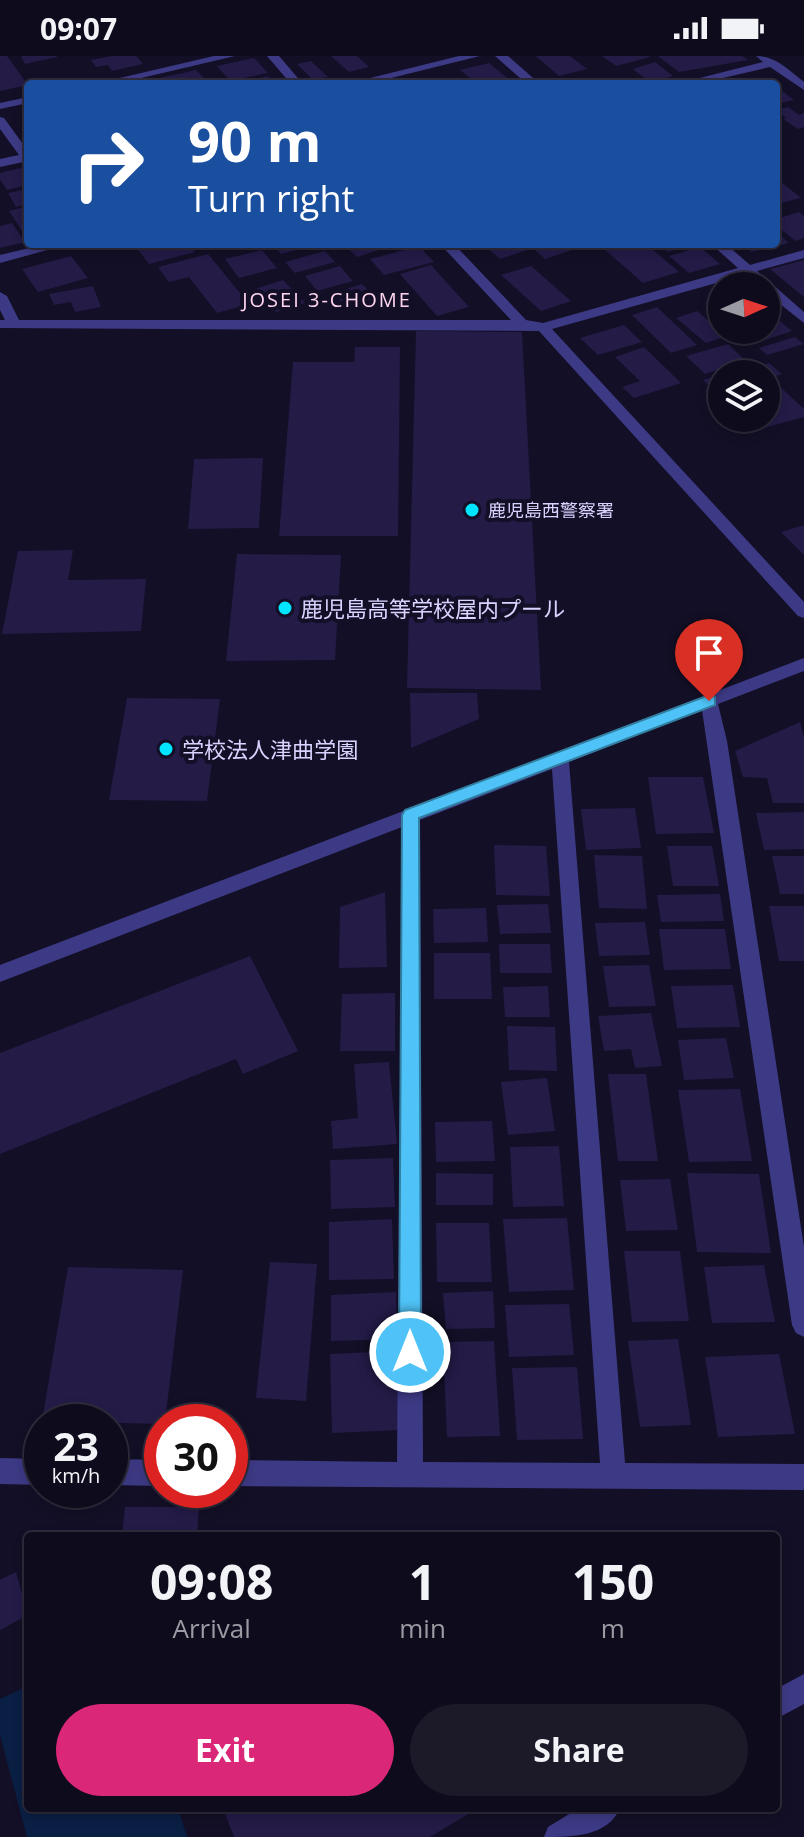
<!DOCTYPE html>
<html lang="en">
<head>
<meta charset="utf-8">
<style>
  body { margin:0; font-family:"Open Sans","Noto Sans JP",sans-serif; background:#1c1929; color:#f1f3f6; height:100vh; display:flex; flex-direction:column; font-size:30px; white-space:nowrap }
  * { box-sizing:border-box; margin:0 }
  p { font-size:26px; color:#9b9ba3 }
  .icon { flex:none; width:44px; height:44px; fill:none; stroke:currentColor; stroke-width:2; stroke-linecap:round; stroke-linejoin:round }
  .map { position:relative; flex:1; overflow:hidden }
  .drawer { position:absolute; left:24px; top:1476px; width:756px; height:280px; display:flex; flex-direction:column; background:#0e0b1c; border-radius:8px; box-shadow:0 4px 12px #0003,0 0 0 2px #2e2b3b }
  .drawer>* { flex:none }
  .top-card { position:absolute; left:24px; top:24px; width:756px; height:168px; border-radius:8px; box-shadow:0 4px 12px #0003,0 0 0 2px #2e2b3b; background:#1a4fa0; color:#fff; overflow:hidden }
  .needle { width:52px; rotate:87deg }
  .buttons { position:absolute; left:708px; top:216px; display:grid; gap:16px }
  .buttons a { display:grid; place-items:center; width:72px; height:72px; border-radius:50%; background:#0e0b1c; box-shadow:0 4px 12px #0003,0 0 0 2px #2e2b3b; font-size:40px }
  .speed { position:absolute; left:24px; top:1348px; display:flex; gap:16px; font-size:40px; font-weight:700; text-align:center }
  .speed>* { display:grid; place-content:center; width:104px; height:104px; border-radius:50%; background:#0e0b1c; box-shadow:0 4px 12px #0003,0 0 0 2px #2e2b3b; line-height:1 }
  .speed small { font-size:20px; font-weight:400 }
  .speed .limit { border:12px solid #d22; background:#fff; color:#111 }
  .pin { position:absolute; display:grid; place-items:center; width:68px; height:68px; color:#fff; margin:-82px -34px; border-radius:50% 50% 50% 0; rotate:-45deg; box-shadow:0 0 8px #0007 }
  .pin .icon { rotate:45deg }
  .me { position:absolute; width:88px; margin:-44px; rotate:0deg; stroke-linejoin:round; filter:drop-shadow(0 0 6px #0008) }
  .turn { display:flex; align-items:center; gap:28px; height:168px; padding:0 32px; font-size:36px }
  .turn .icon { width:104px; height:104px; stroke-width:2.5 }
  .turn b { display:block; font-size:56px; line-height:68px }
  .eta { display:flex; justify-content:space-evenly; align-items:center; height:136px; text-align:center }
  .eta b { font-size:48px; font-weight:700; line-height:56px }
  .primary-button { display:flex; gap:16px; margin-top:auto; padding:16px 32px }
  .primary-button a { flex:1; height:92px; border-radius:48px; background:#db2777; color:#fff; font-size:32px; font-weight:700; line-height:92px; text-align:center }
  .primary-button a+a { background:#1c1929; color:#f1f3f6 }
  .status { display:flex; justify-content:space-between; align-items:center; height:56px; padding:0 40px; background:#0e0b1c; direction:ltr }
  .status svg { height:22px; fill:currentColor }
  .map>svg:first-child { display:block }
  .water { fill:#0a1f44 }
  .building { fill:#241b47 }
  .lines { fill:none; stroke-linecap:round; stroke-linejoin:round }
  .minor { fill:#3d3a85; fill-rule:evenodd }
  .route { fill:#4fc3f7; stroke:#337fa1; stroke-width:2 }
  .poi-dot { fill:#00e5ff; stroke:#130f26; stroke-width:3 }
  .labels { text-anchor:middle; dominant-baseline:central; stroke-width:8; stroke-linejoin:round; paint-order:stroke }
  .far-poi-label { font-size:18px; fill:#d9d4ff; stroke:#130f26; text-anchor:start }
  .far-neighbourhood-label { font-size:20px; letter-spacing:2px; fill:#ffd6f0; stroke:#130f26 }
  .poi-label { font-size:22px; fill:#d9d4ff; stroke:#130f26; text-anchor:start }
</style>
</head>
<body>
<div class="status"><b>09:07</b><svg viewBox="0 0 49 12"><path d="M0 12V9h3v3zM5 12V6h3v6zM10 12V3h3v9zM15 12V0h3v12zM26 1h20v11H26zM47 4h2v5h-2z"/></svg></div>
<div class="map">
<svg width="804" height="1781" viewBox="0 0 804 1781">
  <rect width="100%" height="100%" fill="#130f26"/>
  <polygon class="water" points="28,1630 28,1752 178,1752 187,1781 27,1781 0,1679 0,1643"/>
  <g class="building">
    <polygon points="0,0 7,0 28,29 0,35"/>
    <polygon points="21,0 57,0 57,1 25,8"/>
    <polygon points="112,0 136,0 143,8 112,15 108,9 96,11 91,4"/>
    <polygon points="331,0 357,0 369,11 349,16"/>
    <polygon points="536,0 570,0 587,13 559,20"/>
    <polygon points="602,0 649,0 650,1 616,10"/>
    <polygon points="658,0 742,0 748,4 679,16"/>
    <polygon points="254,2 268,17 230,25 217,10"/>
    <polygon points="311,5 328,21 313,24 297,8"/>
    <polygon points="655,6 673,20 650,27 633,13"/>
    <polygon points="489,7 515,28 477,28 460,14"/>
    <polygon points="196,14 207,25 149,28 146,25"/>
    <polygon points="268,20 275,28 248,28 246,25"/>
    <polygon points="776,30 794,44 776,48"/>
    <polygon points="788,51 799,59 804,57 804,71 798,73 783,63 786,62 776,54"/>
    <polygon points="24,111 28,116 28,129 7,134 0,124 0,117"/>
    <polygon points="780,125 801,142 776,148 776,126"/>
    <polygon points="28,133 28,148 16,151 8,137"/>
    <polygon points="28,150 28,184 9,155"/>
    <polygon points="799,156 804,160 804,182 796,185 776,170 776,163"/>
    <polygon points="12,167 25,186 0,192 0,170"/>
    <polygon points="776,176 789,187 751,196 742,188 776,188"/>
    <polygon points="134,188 188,188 195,196 149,208"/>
    <polygon points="272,188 314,188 315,189 281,198"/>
    <polygon points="343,188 376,188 382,193 357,201"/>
    <polygon points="482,188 520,188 527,194 500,203"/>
    <polygon points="550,188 569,188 575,193 545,203 534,193"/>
    <polygon points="616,188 646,188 679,216 643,227 603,192"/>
    <polygon points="659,188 692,188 692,189 668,196"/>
    <polygon points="419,190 434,206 384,219 370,203"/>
    <polygon points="700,191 720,208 689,217 669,200"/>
    <polygon points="262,194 277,212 239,222 225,203"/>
    <polygon points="325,195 335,206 295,217 285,206"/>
    <polygon points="208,198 249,248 217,257 189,221 169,226 158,211"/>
    <polygon points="71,200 88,222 38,236 22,213"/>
    <polygon points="804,204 804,241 770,213"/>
    <polygon points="431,209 469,251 437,260 400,218"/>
    <polygon points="340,210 353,225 317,235 305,220"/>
    <polygon points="531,210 571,245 541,255 501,219"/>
    <polygon points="283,224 305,247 276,256 255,233"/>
    <polygon points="362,228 376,242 346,251 333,237"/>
    <polygon points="93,230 101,251 75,256 71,246 54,249 49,238"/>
    <polygon points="657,251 697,289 671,297 632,259"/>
    <polygon points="697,255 727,280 706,287 676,262"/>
    <polygon points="771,258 792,275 753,288 735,274 766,274 766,260"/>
    <polygon points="624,269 642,286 598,299 580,282"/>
    <polygon points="416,275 522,276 541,634 407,632"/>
    <polygon points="795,281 804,288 767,299 759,292"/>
    <polygon points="728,288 746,305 705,318 686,300"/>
    <polygon points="355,291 400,291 398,480 279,480 293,306 354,306"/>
    <polygon points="644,291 681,327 634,342 622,331 640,325 615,301"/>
    <polygon points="769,307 782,318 771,322 804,353 804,361 757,374 744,362 766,362 766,318 723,317 749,309 753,313"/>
    <polygon points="722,318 722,341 703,324"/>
    <polygon points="263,402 259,472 188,473 194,403"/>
    <polygon points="804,469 804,499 781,476"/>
    <polygon points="73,494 68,524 146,523 141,575 2,578 18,495"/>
    <polygon points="237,498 341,499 335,604 226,605"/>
    <polygon points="410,637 477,637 479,663 411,692"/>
    <polygon points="127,642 220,643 207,745 109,744"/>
    <polygon points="800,666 804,682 804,747 773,747 767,722 743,721 735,695"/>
    <polygon points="648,721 703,721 714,777 656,778"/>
    <polygon points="635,752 641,792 586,794 581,753"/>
    <polygon points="804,756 804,793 764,794 756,757"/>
    <polygon points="494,789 546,790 550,840 496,839"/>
    <polygon points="667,790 712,790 719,830 673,830"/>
    <polygon points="594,799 642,800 647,853 599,852"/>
    <polygon points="772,800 804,800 804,838 780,838"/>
    <polygon points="385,836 387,911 339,912 340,851"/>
    <polygon points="720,838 724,865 661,866 657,839"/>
    <polygon points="548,848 551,877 500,878 497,849"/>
    <polygon points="769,850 804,850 804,905 779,905"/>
    <polygon points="486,852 488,886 434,887 433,853"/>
    <polygon points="645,866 650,899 599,900 595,867"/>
    <polygon points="659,873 725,873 731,913 664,914"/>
    <polygon points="499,888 550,888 552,917 500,917"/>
    <polygon points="434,897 490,897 492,943 434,943"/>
    <polygon points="250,900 298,995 243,1018 236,1003 0,1098 0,997"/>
    <polygon points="649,909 656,950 609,951 603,910"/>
    <polygon points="733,929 740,971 677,972 671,930"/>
    <polygon points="548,930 550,961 505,961 503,931"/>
    <polygon points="395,937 395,995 340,995 342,938"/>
    <polygon points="651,957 662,1010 635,1012 631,993 604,995 598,960"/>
    <polygon points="507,970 555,971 557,1015 509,1014"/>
    <polygon points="726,982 734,1022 684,1024 678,984"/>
    <polygon points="389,1006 397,1088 333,1093 331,1065 358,1062 354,1008"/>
    <polygon points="608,1018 646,1018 658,1105 618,1105"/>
    <polygon points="547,1022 555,1075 508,1079 501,1026"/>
    <polygon points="740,1033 752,1105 689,1106 678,1034"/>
    <polygon points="492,1065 495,1105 436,1106 435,1066"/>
    <polygon points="559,1090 564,1150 513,1151 510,1091"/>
    <polygon points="393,1102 395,1151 331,1153 330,1104"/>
    <polygon points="436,1117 493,1118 493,1149 436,1149"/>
    <polygon points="687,1117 759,1118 771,1197 697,1196"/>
    <polygon points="670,1123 678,1174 626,1175 620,1124"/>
    <polygon points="567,1162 574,1234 509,1236 503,1163"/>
    <polygon points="392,1163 394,1223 329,1224 329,1166"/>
    <polygon points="436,1167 489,1167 492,1226 437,1226"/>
    <polygon points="624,1195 680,1195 689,1265 632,1266"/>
    <polygon points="270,1206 317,1208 306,1345 256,1342"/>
    <polygon points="764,1209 775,1266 712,1267 704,1211"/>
    <polygon points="68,1211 183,1214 165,1366 162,1368 42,1365"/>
    <polygon points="493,1235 495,1272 446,1273 443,1237"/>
    <polygon points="396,1236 397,1283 331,1285 331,1239"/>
    <polygon points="569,1248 574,1299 509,1301 505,1249"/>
    <polygon points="678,1283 691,1369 640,1371 628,1285"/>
    <polygon points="494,1285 500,1380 447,1381 443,1286"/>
    <polygon points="396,1295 400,1374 332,1377 330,1298"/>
    <polygon points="779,1298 795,1378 718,1381 705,1301"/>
    <polygon points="577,1311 583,1383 517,1384 512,1312"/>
    <polygon points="125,1451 199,1451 197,1480 122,1480"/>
    <polygon points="16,1516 28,1559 0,1574 0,1524"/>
    <polygon points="223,1752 478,1752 430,1781 234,1781"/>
  </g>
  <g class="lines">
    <g class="minor">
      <polygon points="214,0 235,0 116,28 94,28"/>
      <polygon points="267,0 279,0 303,28 291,28"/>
      <polygon points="459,0 480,0 367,28 346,28"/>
      <polygon points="495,0 508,0 540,28 527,28"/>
      <path d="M756,0C776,0 789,14 804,26V34L770,11L697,28H676L763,6Z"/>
      <polygon points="28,41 28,47 0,53 0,47"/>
      <polygon points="0,61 4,62 28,95 28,105 0,111 0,103 19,99 0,73"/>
      <polygon points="46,188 69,188 0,207 0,199"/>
      <polygon points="440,188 454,188 526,264 543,267 738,212 711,188 726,188 750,209 804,194 804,202 757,215 804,256 804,267 766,237 766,230 758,230 745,219 552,273 804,546 804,562 798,560 539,275 0,272 0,264 5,264 0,254 0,236 7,240 19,264 511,264"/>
      <path d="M804,602V615L718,648L727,685L804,1191V1281L796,1277L792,1269L702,654L569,706L625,1407L804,1408V1434L230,1430V1404L397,1406L402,771L0,926V909ZM552,713L600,1407L423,1406L420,764Z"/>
      <polygon points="0,1402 42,1403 42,1429 0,1428"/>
      <polygon points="110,1403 162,1404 162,1430 110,1429"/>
      <polygon points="804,1618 804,1648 776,1663 776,1633"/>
      <path d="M579,1752H620C608,1781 571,1781 544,1781L548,1771Z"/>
    </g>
  </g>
  <polygon class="route" points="709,639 715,641 715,649 419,762 421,1296 418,1304 410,1307 403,1304 399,1296 402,759 405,754"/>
  <g class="poi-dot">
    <circle cx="472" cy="454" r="8"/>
    <circle cx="285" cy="552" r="8"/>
    <circle cx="166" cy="693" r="8"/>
  </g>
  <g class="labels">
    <g class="far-poi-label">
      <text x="488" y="454">鹿児島西警察署</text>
    </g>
    <g class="far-neighbourhood-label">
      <text x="327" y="243">JOSEI 3-CHOME</text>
    </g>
    <g class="poi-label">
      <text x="301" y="552">鹿児島高等学校屋内プール</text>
      <text x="182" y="693">学校法人津曲学園</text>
    </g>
  </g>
</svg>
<div class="buttons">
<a><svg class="needle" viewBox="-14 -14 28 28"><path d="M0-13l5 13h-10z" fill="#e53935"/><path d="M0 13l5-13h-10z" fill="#9b9ba3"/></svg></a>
<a><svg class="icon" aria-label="layers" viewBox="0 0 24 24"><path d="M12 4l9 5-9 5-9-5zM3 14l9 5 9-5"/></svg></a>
</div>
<div class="speed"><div>23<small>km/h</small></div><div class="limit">30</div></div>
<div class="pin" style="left:709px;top:645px;background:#d93025"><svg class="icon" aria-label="arrive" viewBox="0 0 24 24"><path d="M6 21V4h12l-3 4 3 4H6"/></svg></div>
<svg class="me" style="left:410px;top:1296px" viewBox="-20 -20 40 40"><circle r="17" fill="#4fc3f7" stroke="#fff" stroke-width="3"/><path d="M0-11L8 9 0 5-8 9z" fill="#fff"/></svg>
<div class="top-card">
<div class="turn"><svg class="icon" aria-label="right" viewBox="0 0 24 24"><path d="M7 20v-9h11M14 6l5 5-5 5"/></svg><div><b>90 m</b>Turn right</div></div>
</div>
<section class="drawer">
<div class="eta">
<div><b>09:08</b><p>Arrival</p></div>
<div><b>1</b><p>min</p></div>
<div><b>150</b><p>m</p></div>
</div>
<div class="primary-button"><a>Exit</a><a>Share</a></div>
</section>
</div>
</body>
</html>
